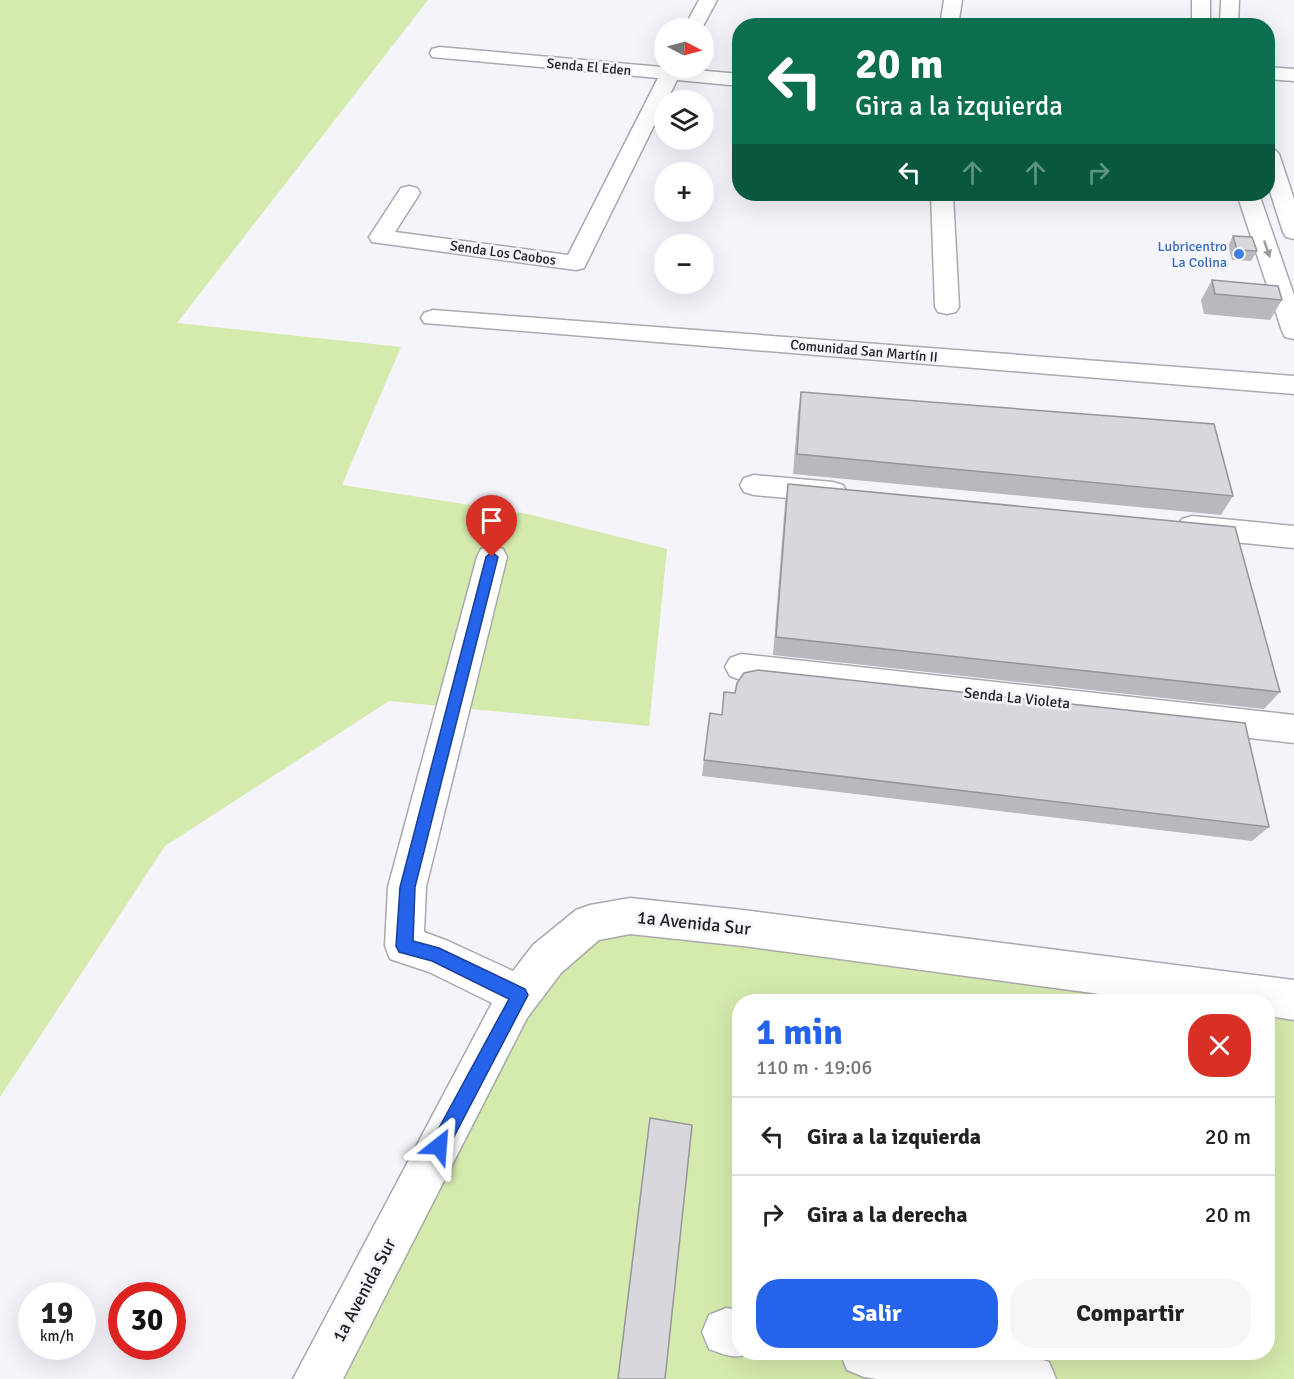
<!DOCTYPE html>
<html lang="es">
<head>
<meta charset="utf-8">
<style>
  body { margin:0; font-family:Signika,sans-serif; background:#f6f6f6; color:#222; height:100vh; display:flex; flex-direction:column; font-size:22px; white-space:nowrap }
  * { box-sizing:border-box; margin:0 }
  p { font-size:20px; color:#767676 }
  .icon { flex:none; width:33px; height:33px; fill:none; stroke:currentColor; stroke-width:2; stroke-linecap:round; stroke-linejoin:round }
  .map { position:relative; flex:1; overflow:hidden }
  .drawer { position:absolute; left:732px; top:994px; width:543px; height:366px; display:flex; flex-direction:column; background:#fff; border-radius:24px; box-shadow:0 6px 24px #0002 }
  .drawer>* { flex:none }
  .top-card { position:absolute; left:732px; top:18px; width:543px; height:183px; border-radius:24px; box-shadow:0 6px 24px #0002; background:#0b6e4f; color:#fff; overflow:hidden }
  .needle { width:39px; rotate:96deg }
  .buttons { position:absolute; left:654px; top:18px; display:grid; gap:12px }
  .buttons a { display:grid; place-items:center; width:60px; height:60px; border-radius:50%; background:#fff; box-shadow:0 6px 24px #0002; font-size:30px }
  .speed { position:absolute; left:18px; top:1282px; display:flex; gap:12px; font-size:30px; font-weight:700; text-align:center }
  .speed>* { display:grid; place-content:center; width:78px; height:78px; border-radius:50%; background:#fff; box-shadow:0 6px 24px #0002; line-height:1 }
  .speed small { font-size:15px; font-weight:400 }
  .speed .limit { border:9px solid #d22; background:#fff; color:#111 }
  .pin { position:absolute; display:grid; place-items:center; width:51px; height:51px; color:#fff; margin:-62px -26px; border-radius:50% 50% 50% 0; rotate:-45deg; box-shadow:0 0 6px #0007 }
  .pin .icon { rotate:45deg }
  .me { position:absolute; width:66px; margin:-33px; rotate:28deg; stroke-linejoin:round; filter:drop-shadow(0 0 4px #0008) }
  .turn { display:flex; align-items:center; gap:21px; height:126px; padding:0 24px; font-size:27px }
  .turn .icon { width:78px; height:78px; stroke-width:2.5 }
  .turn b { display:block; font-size:42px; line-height:51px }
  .lanes { display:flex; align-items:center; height:57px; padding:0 24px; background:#0003; justify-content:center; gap:30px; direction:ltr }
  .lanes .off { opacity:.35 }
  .round { display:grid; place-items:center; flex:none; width:63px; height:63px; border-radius:24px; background:#f6f6f6 }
  .head { display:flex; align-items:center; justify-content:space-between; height:102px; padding:0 24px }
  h1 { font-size:36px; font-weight:700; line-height:45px; color:#2563eb }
  .cta { display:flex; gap:12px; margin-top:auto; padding:12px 24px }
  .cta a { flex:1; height:69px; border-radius:24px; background:#2563eb; color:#fff; font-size:24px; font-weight:700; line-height:69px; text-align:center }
  .cta a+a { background:#f6f6f6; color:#222 }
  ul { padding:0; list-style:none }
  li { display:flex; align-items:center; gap:18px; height:78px; padding:0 24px; border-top:2px solid #e0e0e0 }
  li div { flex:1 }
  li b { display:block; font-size:22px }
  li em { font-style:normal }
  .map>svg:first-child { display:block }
  .green { fill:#d5eaad; fill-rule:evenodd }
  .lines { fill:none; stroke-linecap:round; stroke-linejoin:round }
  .pedestrian-casing { stroke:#a9a9ae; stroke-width:3 }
  .minor-casing { stroke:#a9a9ae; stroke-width:3 }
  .trunk-casing { stroke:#a9a9ae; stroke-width:3 }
  .pedestrian { fill:#fff; fill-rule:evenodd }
  .minor { fill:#fff; fill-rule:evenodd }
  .trunk { fill:#fff; fill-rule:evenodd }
  .wall { fill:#b9b9bd }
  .building { fill:#d7d7dc; stroke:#96969a; stroke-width:1.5 }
  .oneway { fill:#9c9c9c }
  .route { fill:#2563eb; stroke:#184099; stroke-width:1.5 }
  .shop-dot { fill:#3f7fe0; stroke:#f4f4fa; stroke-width:2 }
  .labels { text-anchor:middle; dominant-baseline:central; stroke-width:5; stroke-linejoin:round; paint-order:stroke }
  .far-street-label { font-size:14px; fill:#222224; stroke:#f4f4fa }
  .far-shop-label { font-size:14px; fill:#366cbe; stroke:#f4f4fa; text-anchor:end }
  .street-label { font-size:15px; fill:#222224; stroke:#f4f4fa }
  .near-street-label { font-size:18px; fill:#222224; stroke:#f4f4fa }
</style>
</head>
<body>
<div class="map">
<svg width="1294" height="1379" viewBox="0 0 1294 1379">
  <rect width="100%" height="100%" fill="#f4f4fa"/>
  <g class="green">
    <polygon points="0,0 428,0 177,323 401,347 342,485 528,514 667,549 649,726 389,701 165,846 0,1097"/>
    <path d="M650,918L1294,1000V1379H317L547,959ZM740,1002H1268V1353H740Z"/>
  </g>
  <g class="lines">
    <g class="pedestrian-casing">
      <polygon id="pedestrian" points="433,310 1294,376 1294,394 424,323 421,318 424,313"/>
    </g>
    <g class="minor-casing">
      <g id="minor">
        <polygon points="699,0 717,0 702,28 684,28"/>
        <polygon points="944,0 962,0 958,26 940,26"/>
        <polygon points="439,47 740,74 740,86 677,80 667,100 664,100 664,105 584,268 576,270 372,242 369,237 401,188 409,186 417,188 420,193 395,232 568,255 658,78 432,57 430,53 432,49"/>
        <polygon points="1268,67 1294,69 1294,81 1268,79"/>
        <polygon points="931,194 953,194 959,307 956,312 947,314 938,312 935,307"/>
        <polygon points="754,475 833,482 843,485 847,492 843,499 833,502 754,495 744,492 740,485 744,478"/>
        <polygon points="1192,516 1294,526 1294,548 1192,538 1182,535 1177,527 1182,519"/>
        <polygon points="492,546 503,549 507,557 426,887 424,932 448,941 513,971 533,945 576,910 590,905 630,898 743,910 1294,980 1294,1020 1268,1016 1268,1002 1159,1002 743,946 630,934 599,940 561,973 527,1018 343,1379 293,1379 492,1003 429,972 390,959 385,946 388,887 477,557 481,549"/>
        <polygon points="741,654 1294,715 1294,743 741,680 730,676 725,667 730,658"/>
        <path d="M726,1308L740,1310V1353H751C735,1360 725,1355 709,1349L702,1332L709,1315Z"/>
        <polygon points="840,1353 1020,1353 1049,1362 1056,1379 877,1379 864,1377 847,1370"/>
      </g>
    </g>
    <g class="trunk-casing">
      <g id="trunk">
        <rect x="1192" y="0" width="18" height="26"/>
        <polygon points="1221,0 1239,0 1238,26 1220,26"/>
        <polygon points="1268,148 1275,150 1279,154 1294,199 1294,239 1286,237 1283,232 1268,185"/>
        <polygon points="1237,194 1259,194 1294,295 1294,339 1285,337 1282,331"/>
      </g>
    </g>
    <use href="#pedestrian" class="pedestrian"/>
    <use href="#minor" class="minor"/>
    <use href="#trunk" class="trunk"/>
  </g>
  <g class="wall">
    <polygon points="1233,236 1257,251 1251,261 1232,260 1228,246"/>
    <polygon points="1212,280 1282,300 1270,320 1204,314 1201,300"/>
    <polygon points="801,392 1233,496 1221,515 793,474 798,412"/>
    <polygon points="788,484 1280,692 1264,709 773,655 785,503"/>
    <polygon points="710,713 1269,827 1252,841 702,776"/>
  </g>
  <g class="building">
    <polygon points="1233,236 1252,237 1257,251 1237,250"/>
    <polygon points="1212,280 1278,286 1282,300 1215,294"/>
    <polygon points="801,392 1214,424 1233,496 797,454"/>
    <polygon points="788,484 1235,527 1280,692 776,637"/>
    <polygon points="758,670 1245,723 1269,827 704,760 710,713 722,715 724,692 735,693 737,683 744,673"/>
    <polygon points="650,1118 692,1125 665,1379 618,1379"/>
  </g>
  <defs><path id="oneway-solid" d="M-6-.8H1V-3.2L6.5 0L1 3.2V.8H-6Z" transform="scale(1.5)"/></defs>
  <use class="oneway" href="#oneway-solid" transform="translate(1267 249) rotate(71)"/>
  <polygon class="route" points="492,552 498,557 415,887 413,941 439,948 525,989 528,995 446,1152 439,1155 433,1152 430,1146 433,1139 509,999 432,961 399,952 396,946 400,887 486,557"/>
  <circle class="shop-dot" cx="1239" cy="254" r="6"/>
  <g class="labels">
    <g class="far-street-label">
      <text transform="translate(589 67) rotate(5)">Senda El Eden</text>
      <text transform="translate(503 253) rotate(8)">Senda Los Caobos</text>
      <text transform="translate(864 351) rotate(5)">Comunidad San Martín II</text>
    </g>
    <g class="far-shop-label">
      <text x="1227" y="246">Lubricentro<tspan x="1227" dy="16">La Colina</tspan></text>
    </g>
    <g class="street-label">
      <text transform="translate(1017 698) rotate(6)">Senda La Violeta</text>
    </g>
    <g class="near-street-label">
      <text transform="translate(694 923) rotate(6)">1a Avenida Sur</text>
      <text transform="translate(364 1290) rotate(-62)">1a Avenida Sur</text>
    </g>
  </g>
</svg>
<div class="buttons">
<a><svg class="needle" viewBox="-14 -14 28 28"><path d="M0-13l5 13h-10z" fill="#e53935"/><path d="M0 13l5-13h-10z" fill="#767676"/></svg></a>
<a><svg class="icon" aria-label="layers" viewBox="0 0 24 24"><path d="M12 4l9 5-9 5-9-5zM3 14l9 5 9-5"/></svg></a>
<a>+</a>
<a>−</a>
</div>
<div class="speed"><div>19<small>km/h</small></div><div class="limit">30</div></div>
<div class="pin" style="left:492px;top:557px;background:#d93025"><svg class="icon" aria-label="arrive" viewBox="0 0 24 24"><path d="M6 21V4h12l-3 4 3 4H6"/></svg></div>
<svg class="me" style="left:439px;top:1146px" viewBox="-20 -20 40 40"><path d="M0-17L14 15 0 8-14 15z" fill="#2563eb" stroke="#fff" stroke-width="4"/></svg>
<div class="top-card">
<div class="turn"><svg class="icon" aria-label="left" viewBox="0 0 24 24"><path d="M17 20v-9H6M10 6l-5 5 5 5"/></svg><div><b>20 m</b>Gira a la izquierda</div></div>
<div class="lanes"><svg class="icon" aria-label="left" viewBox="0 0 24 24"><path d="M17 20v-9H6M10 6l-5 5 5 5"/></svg><svg class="icon off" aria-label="ahead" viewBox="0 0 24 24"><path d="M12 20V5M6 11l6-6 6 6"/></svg><svg class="icon off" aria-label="ahead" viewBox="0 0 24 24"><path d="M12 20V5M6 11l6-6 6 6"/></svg><svg class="icon off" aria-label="right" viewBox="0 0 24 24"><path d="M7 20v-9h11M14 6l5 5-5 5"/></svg></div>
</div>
<section class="drawer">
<div class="head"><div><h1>1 min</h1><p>110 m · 19:06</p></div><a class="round" style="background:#d93025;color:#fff"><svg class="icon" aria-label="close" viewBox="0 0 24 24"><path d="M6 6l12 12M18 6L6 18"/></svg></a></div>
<ul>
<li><svg class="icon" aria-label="left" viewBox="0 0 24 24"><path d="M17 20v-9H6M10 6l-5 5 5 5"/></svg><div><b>Gira a la izquierda</b></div><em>20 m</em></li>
<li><svg class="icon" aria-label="right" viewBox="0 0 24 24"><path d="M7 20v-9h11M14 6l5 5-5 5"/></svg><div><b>Gira a la derecha</b></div><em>20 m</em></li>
</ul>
<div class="cta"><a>Salir</a><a>Compartir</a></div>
</section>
</div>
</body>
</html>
